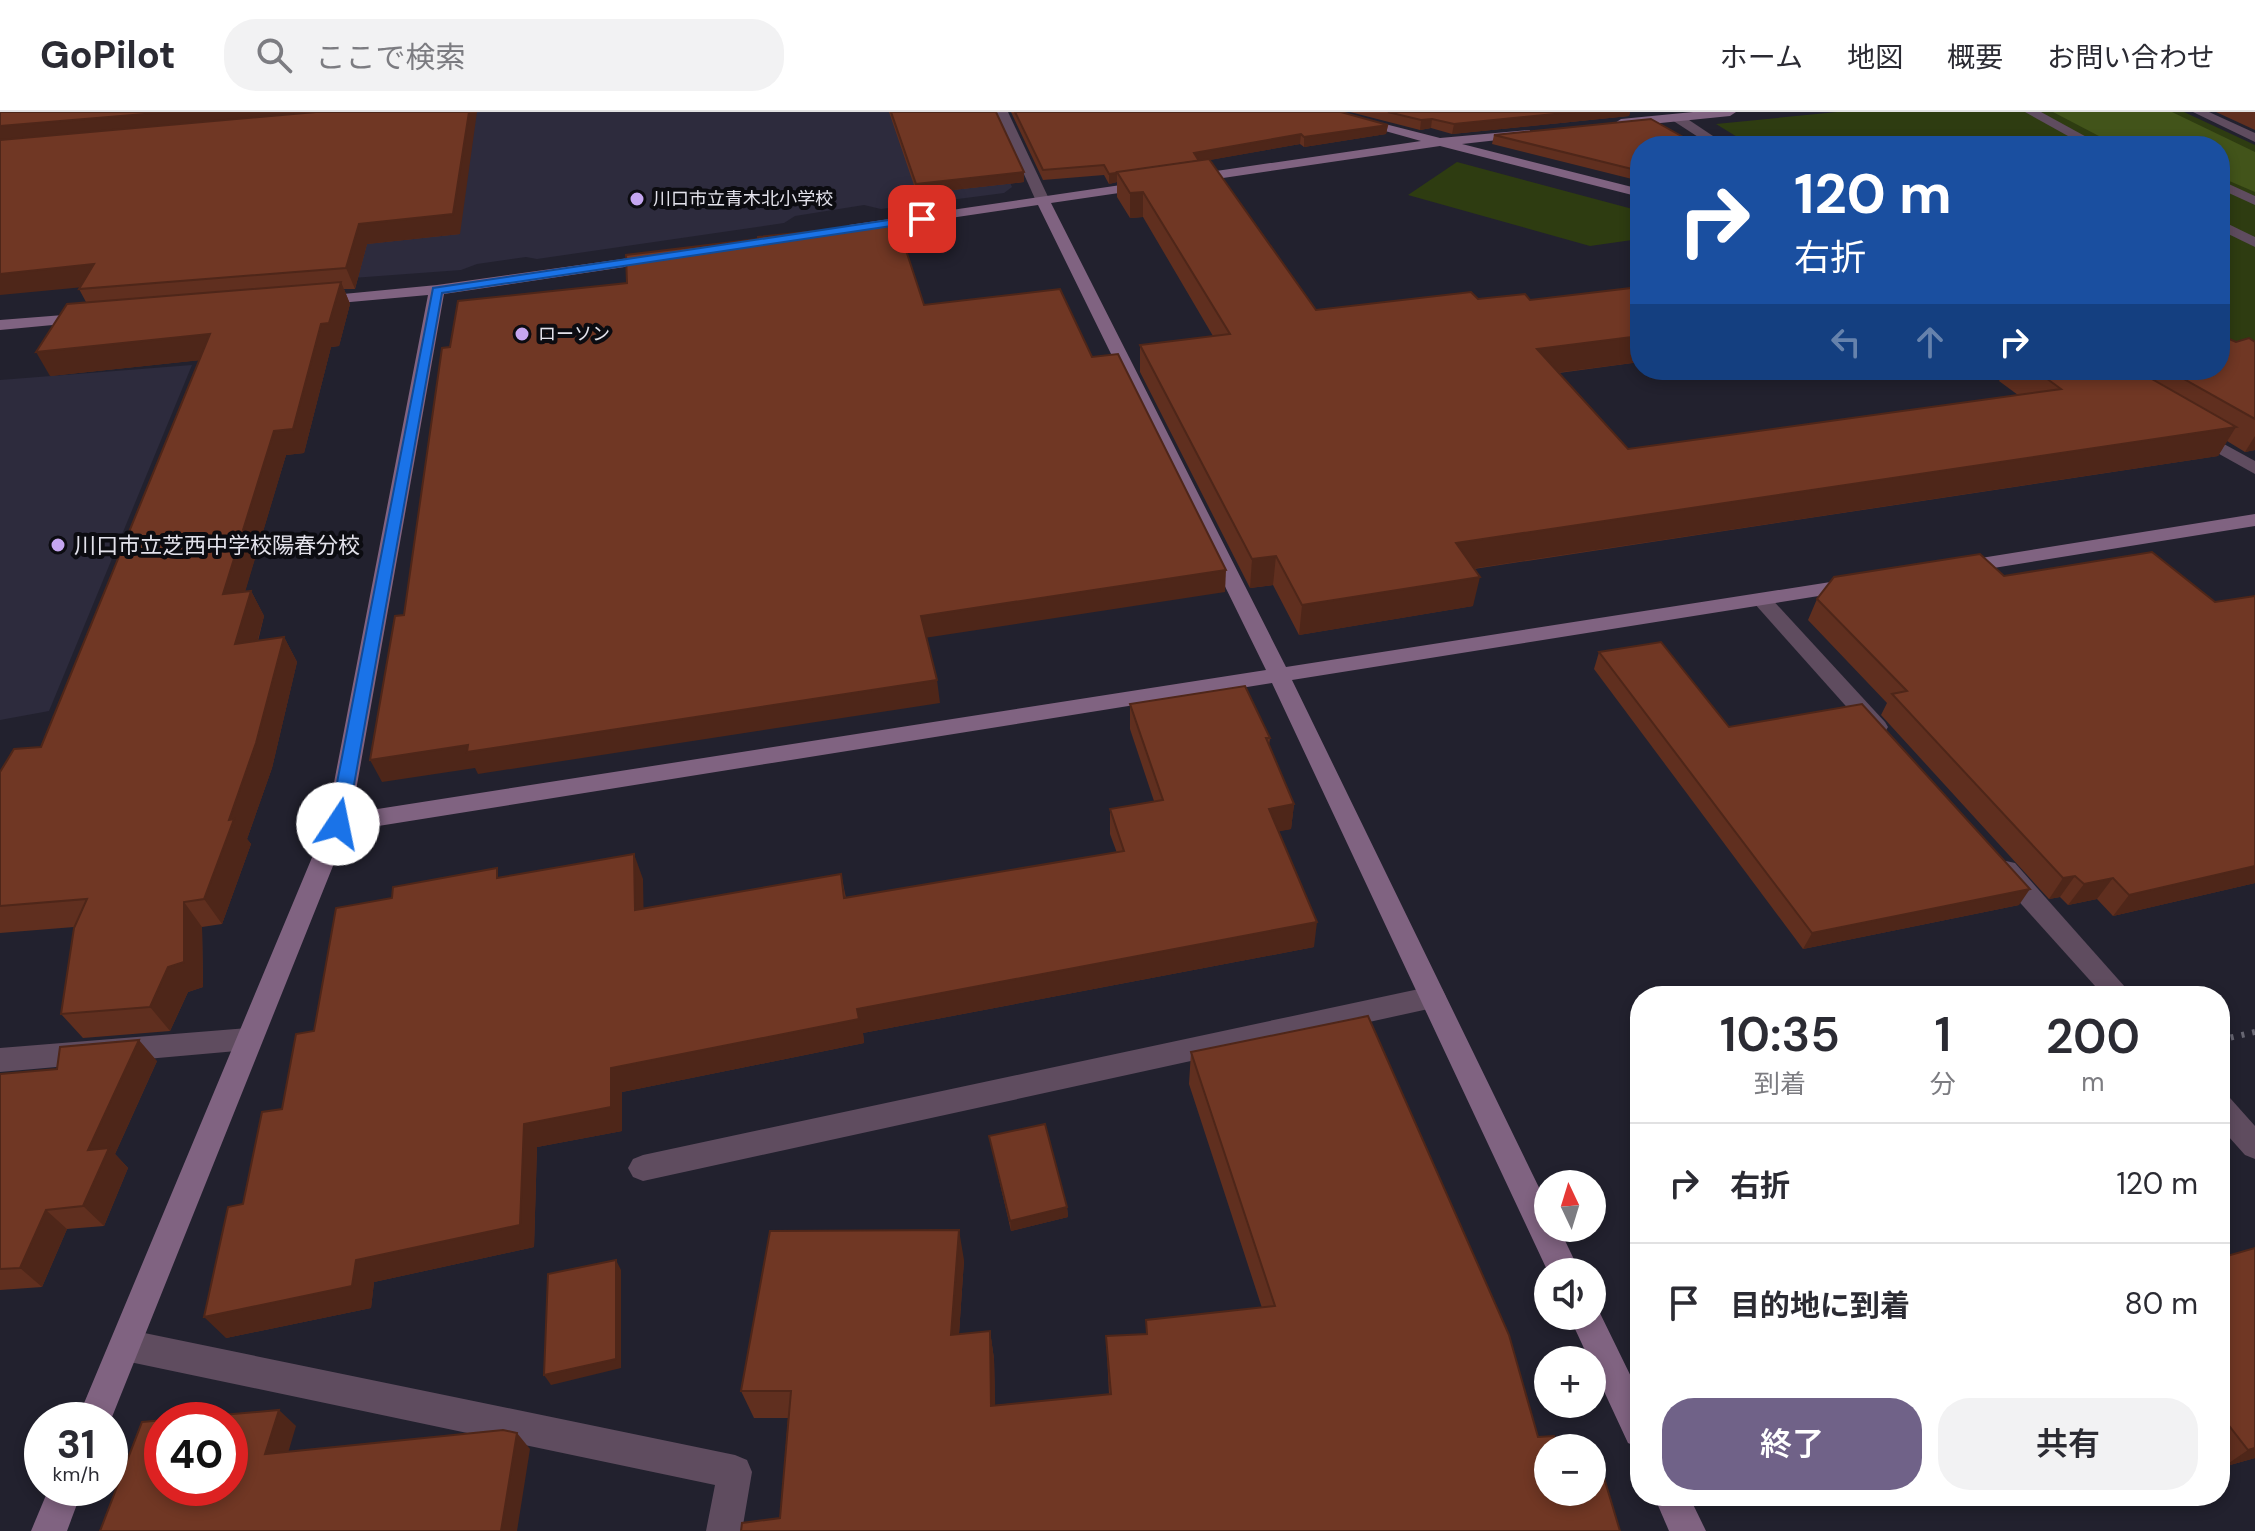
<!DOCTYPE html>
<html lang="ja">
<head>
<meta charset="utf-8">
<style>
  body { margin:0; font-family:"DM Sans","Noto Sans JP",sans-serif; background:#f2f2f3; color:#2b2b33; height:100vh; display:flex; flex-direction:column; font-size:30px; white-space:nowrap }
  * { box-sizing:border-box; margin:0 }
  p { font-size:26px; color:#7c7c81 }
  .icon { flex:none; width:44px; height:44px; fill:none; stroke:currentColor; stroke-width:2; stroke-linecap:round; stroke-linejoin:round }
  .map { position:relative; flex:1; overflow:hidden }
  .sheet { position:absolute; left:1630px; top:874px; width:600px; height:520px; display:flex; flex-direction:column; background:#fff; border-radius:32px; box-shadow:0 4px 12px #0003 }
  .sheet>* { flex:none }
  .banner { position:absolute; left:1630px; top:24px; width:600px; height:244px; border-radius:32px; box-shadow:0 4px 12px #0003; background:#1a4fa0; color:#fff; overflow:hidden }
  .needle { width:52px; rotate:356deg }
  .controls { position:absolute; left:1534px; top:1058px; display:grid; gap:16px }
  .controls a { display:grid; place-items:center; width:72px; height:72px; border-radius:50%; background:#fff; box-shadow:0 4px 12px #0003; font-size:40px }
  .speed { position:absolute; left:24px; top:1290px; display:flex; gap:16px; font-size:40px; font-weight:700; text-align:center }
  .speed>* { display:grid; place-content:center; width:104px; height:104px; border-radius:50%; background:#fff; box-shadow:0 4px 12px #0003; line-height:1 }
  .speed small { font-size:20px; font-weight:400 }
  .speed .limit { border:12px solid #d22; background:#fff; color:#111 }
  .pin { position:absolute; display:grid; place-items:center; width:68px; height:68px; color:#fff; margin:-34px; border-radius:16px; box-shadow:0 4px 12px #0006 }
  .me { position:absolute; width:88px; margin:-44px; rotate:11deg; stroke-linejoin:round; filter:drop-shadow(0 0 6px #0008) }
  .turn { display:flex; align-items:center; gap:28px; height:168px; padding:0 32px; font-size:36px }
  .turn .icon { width:104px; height:104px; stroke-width:2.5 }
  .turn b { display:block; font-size:56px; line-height:68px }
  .lanes { display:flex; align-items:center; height:76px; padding:0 32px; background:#0003; justify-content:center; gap:40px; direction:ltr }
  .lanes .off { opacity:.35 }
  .eta { display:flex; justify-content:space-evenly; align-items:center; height:136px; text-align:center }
  .eta b { font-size:48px; font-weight:600; line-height:56px }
  .button { display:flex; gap:16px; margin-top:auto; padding:16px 32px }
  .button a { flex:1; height:92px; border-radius:32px; background:#706288; color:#fff; font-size:32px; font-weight:600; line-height:92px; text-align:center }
  .button a+a { background:#f2f2f3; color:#2b2b33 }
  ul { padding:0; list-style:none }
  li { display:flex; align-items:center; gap:24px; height:120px; padding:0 32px; border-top:2px solid #e1e1e2 }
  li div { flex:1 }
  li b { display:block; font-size:30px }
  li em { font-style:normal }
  header { display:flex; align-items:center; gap:48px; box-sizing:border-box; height:112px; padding:0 40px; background:#fff; border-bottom:2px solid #e1e1e2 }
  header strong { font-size:38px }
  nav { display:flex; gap:44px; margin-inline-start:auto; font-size:28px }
  .search { width:560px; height:72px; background:#f2f2f3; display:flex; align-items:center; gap:20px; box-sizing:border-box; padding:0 28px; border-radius:32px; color:#7c7c81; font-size:30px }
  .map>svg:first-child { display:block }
  .built { fill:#2d2b3d }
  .green { fill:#2e3c11 }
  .forest { fill:#42541a }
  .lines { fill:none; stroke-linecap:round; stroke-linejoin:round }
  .path { stroke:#676672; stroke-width:6; stroke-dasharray:3 8; stroke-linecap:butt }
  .lane { fill:#5f4c5f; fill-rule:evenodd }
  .street { fill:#5f4c5f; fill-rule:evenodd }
  .secondary { fill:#806381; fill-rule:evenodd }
  .wall { fill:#602f1f }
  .shaded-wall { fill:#4e2619 }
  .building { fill:#703724; stroke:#4e2619; stroke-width:2; fill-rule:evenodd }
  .route { fill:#1a73e8; stroke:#114b97; stroke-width:2 }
  .poi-dot { fill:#c5a6f0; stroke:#0c0c11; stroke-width:3 }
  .labels { text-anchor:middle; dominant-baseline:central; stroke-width:8; stroke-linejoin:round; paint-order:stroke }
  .far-poi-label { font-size:18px; fill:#e3e2eb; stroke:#0c0c11; text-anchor:start }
  .poi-label { font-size:22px; fill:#e3e2eb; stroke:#0c0c11; text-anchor:start }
</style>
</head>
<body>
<header>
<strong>GoPilot</strong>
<div class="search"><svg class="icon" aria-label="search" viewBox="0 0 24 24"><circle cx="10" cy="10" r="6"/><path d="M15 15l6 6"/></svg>ここで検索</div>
<nav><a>ホーム</a><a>地図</a><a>概要</a><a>お問い合わせ</a></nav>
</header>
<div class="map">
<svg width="2255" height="1419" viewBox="0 0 2255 1419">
  <rect width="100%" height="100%" fill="#22212e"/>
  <g class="built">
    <polygon points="344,0 979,0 1012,75 1004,81 881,97 864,93 795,104 784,111 537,147 526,145 477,152 461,158 284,171"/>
    <polygon points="192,253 49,599 0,608 0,268"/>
  </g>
  <g class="green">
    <polygon points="1837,0 2184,0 2255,33 2255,261 2220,249 2220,34 1752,34 1716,12"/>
    <polygon points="1457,50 1640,99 1640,121 1632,128 1590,134 1408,83"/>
  </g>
  <polygon class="forest" points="2053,0 2172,0 2255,40 2255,80 2220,65 2220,34 2118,34"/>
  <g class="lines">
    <polyline class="path" points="2220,928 2255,920"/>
    <polygon class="lane" points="1433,874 1442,877 1446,885 1442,893 1433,896 643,1069 633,1065 628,1056 633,1047 643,1043"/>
    <g class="street">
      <polygon points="996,0 1008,0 1050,89 1048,92 1036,89"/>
      <polygon points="2025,0 2041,0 2103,34 2086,34"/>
      <polygon points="2193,0 2209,0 2255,21 2255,30"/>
      <polygon points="1672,2 1680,2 1728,34 1712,34 1672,8"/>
      <polygon points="2220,68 2255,84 2255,93 2220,77"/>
      <polygon points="2220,108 2255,125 2255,135 2220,118"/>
      <polygon points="2193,315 2255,349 2255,362 2187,324 2184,320 2187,316"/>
      <polygon points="1761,481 1768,483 1885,610 1888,615 1885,620 1869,620 1754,491 1751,487 1754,483"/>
      <polygon points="2006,749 2015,751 2133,884 2104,884 1997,765 1994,758 1997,751"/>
      <polygon points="248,916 258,919 262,927 258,935 248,938 0,960 0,936"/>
      <polygon points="2220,983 2230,986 2255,1014 2255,1047 2245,1043 2220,1015"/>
      <polygon points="125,1217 735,1343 747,1348 752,1360 742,1419 706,1419 715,1373 125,1249 114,1244 109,1233 114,1222"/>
    </g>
    <g class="secondary">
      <polygon points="1317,0 1338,0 1440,26 1530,18 1530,24 1525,25 1462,32 1640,77 1640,85 1440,34 1189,71 1182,67 1189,63 1421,29"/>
      <polygon points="1693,0 1736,0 1730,4 1621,15 1615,11 1621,7"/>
      <polygon points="1148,69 1153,70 1153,76 1051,91 1286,555 1856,466 1866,472 1856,478 1292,568 1548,1094 1548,1116 1559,1116 1580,1160 1548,1160 1272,571 347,719 110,1310 77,1308 326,712 428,183 317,193 309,188 312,185 437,173 658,142 665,146 658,150 444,182 352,701 1266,558 1038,93 849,121 842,117 849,113"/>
      <polygon points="89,201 97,206 95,209 0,218 0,208"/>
      <polygon points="2255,402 2255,414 1956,462 1946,456 1956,450"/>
      <polygon points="1592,1191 1596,1193 1640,1283 1640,1336 1628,1331 1569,1204 1592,1204"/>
      <polygon points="49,1376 83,1376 67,1419 31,1419"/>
      <polygon points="1654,1384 1689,1384 1706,1419 1669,1419"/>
    </g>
  </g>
  <g class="wall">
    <polygon points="0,0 460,122 367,132 355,177 344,177 350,192 339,234 331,235 304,341 286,343 245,479 251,479 264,504 258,529 284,525 297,550 272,656 247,727 251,732 222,812 202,815 203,875 188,880 170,919 83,926 61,902 74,815 0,821 0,660 41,635 200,248 50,264 86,190 79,177 80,175"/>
    <polygon points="889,0 996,0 1024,70 917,82"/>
    <polygon points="1011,0 1340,0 1388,13 1386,22 1304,35 1300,32 1209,48 1316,198 1478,187 1530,188 1640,250 1559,261 1628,337 2018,283 1999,269 2004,258 2220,258 2236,230 2255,230 2255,338 2245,340 2227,329 2218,344 1474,457 1473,494 1299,523 1273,473 1250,476 1140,260 1140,233 1213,224 1143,105 1130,106 1117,85 1117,70 1109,72 1104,63 1043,68"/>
    <polygon points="1350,0 1630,0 1629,4 1452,22 1431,16 1420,18"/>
    <polygon points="2216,0 2255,0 2255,18"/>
    <polygon points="1494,23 1640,34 1640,69 1492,32"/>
    <polygon points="2004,464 2255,771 2113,804 2097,787 2068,793 2060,785 2049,787 1881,603 1887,591 1808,508 1817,487"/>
    <polygon points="1599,540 1729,615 2019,793 1803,837 1594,557"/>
    <polygon points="1130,592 1270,626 1269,634 1294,692 1291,717 1279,719 1314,835 863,921 864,931 622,980 622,1019 537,1035 534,1135 374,1170 371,1196 226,1226 243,1092 314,919 392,786 502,766 643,767 643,797 841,762 846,786 1117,741 1110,722 1110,697 1154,689 1130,617"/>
    <polygon points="1191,940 1548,1336 1620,1419 780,1406 788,1306 754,1306 741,1279 964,1148 959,1222 990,1219 994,1247 995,1293 1109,1282 1106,1224 1146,1222 1146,1208 1262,1196 1189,972"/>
    <polygon points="157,949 115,1042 128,1056 104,1114 67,1117 42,1175 0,1178 0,962"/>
    <polygon points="989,1024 1067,1095 1068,1105 1011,1119"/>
    <polygon points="2220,1146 2255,1346 2223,1355 2220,1350"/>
  </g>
  <g class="shaded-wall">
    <polygon points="169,0 324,0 0,34 0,14"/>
    <polygon points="469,0 477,0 460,122 367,132 355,177 346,156 359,112"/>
    <polygon points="1575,0 1630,0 1629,4 1452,22 1454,12"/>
    <polygon points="1432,7 1431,16 1420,18 1421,8"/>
    <polygon points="1388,13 1386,22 1304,35 1304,25"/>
    <polygon points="1301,22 1300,32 1199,50 1194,41"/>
    <polygon points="1024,60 1024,70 917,82 916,72"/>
    <polygon points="1117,61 1117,70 1109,72 1109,62"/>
    <polygon points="1143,80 1143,105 1130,106 1130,81"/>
    <polygon points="94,152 105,173 0,183 0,162"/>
    <polygon points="341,170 350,192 339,234 331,235 304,341 286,343 237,507 223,482 274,319 321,212"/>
    <polygon points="210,222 221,246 50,264 36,240"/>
    <polygon points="1640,224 1640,250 1531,264 1537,237"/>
    <polygon points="2236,315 2218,344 1450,460 1456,431"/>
    <polygon points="2255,324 2255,338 2245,340"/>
    <polygon points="1276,444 1273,473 1250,476 1252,447"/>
    <polygon points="1226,458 1225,480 924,526 921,504"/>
    <polygon points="1480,465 1473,494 1299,523 1302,493"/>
    <polygon points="251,479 264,504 250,557 235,532"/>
    <polygon points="284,525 297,550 272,656 247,727 251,732 222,812 204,787"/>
    <polygon points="937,568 940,591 478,662 475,656 382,670 370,648 468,633"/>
    <polygon points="1294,692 1291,717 1266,722 1269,697"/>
    <polygon points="634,742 643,767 644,823 635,798"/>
    <polygon points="2255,754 2255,771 2113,804 2129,783"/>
    <polygon points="2075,764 2060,785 2049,787 2063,766"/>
    <polygon points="2113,766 2097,787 2068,793 2084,772"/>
    <polygon points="2030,777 2019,793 1803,837 1812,821"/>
    <polygon points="184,790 202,815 203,875 188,880 170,919 150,895"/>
    <polygon points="1317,810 1314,835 863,921 864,931 622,980 622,1019 537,1035 534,1135 374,1170 371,1196 226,1226 204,1205 356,1148 524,1012 611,956 857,897"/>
    <polygon points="139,928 157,949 115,1042 128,1056 104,1114 83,1094 88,1038"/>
    <polygon points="1067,1095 1068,1105 1011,1119 1010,1109"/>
    <polygon points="46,1098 67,1117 42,1175 20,1156"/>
    <polygon points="959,1118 964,1148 957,1251 951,1223"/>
    <polygon points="616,1148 621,1158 621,1256 551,1273 544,1263"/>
    <polygon points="990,1219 994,1247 996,1321 991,1294"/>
    <polygon points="279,1298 296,1314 283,1358 265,1342"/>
    <polygon points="517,1321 530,1337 517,1419 501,1419"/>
    <polygon points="2255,1336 2255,1346 2223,1355 2248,1338"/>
  </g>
  <g class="building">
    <polygon points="0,0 169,0 0,14"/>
    <polygon points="316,0 469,0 453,102 359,112 346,156 79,177 94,152 0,162 0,28"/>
    <polygon points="891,0 996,0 1024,60 916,72"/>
    <polygon points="1015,0 1341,0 1388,13 1304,25 1301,22 1194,41 1199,49 1109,62 1104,53 1043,58"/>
    <polygon points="1388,0 1575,0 1454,12 1432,7 1421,8"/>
    <polygon points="1651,7 1699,34 1640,34 1640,59 1494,23"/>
    <polygon points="1209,47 1316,198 1471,180 1478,187 1525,182 1530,188 1640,175 1640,224 1537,237 1628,337 2061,277 2035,258 2136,258 2236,315 1456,431 1480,465 1302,493 1276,444 1252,447 1140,233 1230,222 1143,80 1130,81 1117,60"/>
    <polygon points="897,111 924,193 1060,177 1092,245 1118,242 1226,458 921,504 937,568 467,640 468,633 370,648 395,504 404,503 442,236 450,235 458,189 627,171 626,143 758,127 758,125"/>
    <polygon points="341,170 329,211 321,212 293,317 274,319 223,482 251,479 235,532 284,525 256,631 229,708 234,707 204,787 184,790 184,850 168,855 150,895 61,902 74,816 87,787 0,794 0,660 14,637 41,635 210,222 36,240 67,192"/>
    <polygon points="2220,223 2236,230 2249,226 2255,230 2255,307 2168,258 2220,258"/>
    <polygon points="2152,440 2215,490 2255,484 2255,754 2129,783 2113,766 2084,772 2075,764 2063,766 1892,582 1907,579 1817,487 1834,465 1980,442 2004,464"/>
    <polygon points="1661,530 1729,615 1862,592 2030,777 1812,821 1599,540"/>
    <polygon points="1245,574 1270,626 1266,626 1294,692 1269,697 1317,810 857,897 859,907 611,956 611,995 524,1012 520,1113 356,1148 352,1174 204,1205 228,1095 243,1092 262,1000 282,997 296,922 314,919 336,796 392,786 393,775 497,756 497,766 634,742 635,798 841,762 844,786 1124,739 1110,697 1163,688 1130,592"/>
    <polygon points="1368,904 1509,1223 1538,1325 1554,1324 1558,1336 1548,1336 1548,1380 1592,1380 1592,1347 1598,1346 1620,1419 741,1419 742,1411 780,1406 791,1279 741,1279 770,1119 959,1118 951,1223 990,1219 991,1294 1111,1282 1106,1224 1147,1222 1146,1208 1275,1194 1191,940"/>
    <polygon points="139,928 88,1038 109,1036 83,1094 46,1098 20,1156 0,1157 0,962 57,957 60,935"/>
    <polygon points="1045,1012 1067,1095 1010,1109 989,1024"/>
    <polygon points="2255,1136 2255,1336 2248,1338 2220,1302 2220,1146"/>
    <polygon points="616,1148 616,1247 544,1263 548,1162"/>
    <path d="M279,1298L265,1342L503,1318L517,1321L501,1419H100L142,1310ZM162,1308H230V1376H162Z"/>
  </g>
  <polygon class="route" points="922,103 927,107 925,109 442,181 347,712 344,717 331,717 329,712 433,176"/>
  <g class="poi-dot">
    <circle cx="637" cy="87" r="8"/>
    <circle cx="522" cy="222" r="8"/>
    <circle cx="58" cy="433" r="8"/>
  </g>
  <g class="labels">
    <g class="far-poi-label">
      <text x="653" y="87">川口市立青木北小学校</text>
      <text x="538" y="222">ローソン</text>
    </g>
    <g class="poi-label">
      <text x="74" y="433">川口市立芝西中学校陽春分校</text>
    </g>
  </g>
</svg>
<div class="controls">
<a><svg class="needle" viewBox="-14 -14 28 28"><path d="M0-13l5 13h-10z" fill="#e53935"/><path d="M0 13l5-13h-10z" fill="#7c7c81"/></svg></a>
<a><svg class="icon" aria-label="sound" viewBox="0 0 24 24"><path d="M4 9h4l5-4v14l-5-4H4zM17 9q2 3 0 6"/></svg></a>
<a>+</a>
<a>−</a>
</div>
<div class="speed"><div>31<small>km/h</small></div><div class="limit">40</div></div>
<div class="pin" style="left:922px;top:107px;background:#d93025"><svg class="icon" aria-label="arrive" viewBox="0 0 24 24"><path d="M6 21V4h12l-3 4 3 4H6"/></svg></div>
<svg class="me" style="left:338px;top:712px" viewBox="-20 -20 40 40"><circle r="19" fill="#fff"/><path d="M0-13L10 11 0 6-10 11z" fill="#1a73e8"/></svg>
<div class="banner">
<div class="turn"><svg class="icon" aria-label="right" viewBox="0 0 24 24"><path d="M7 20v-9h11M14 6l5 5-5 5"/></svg><div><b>120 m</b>右折</div></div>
<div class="lanes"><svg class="icon off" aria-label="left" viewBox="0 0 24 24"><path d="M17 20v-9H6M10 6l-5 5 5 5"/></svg><svg class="icon off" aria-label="ahead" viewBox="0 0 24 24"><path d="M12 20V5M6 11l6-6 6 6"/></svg><svg class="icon" aria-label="right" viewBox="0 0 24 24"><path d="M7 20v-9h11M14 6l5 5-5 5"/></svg></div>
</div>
<section class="sheet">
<div class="eta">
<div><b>10:35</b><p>到着</p></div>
<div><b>1</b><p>分</p></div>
<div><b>200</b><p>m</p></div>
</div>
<ul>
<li><svg class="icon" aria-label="right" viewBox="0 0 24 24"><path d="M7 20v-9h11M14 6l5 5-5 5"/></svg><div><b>右折</b></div><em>120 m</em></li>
<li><svg class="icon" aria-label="arrive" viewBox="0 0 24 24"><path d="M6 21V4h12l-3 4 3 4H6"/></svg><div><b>目的地に到着</b></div><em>80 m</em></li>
</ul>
<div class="button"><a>終了</a><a>共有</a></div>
</section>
</div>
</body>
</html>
